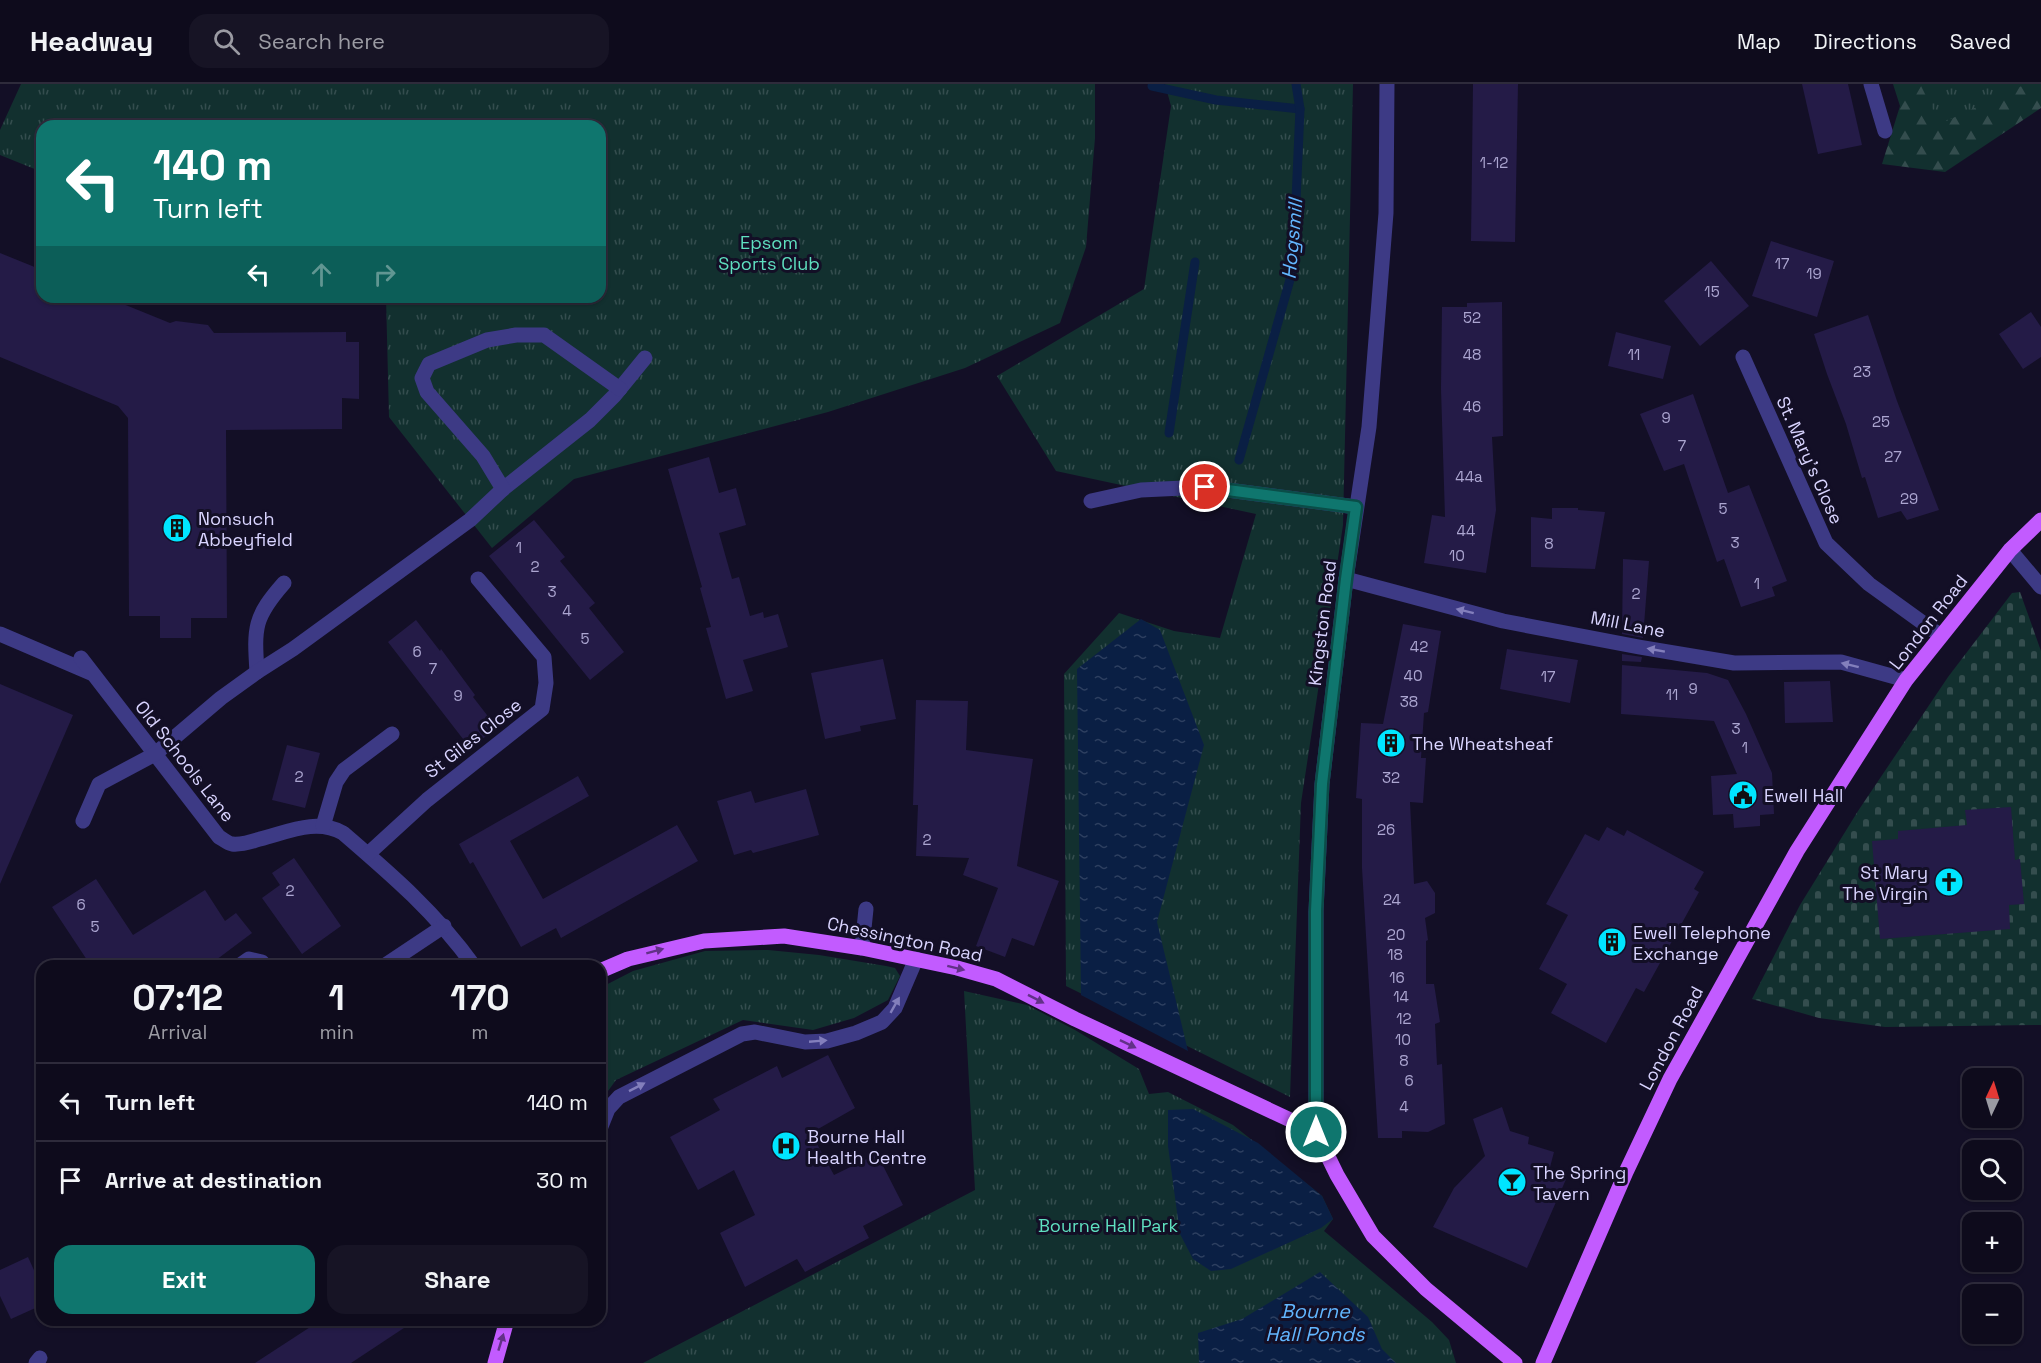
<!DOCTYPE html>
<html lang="en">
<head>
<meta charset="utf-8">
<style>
  body { margin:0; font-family:"Space Grotesk",sans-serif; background:#171425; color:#f1f3f6; height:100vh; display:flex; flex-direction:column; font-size:22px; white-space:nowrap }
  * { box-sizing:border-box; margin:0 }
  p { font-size:20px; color:#9b9ba3 }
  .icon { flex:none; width:33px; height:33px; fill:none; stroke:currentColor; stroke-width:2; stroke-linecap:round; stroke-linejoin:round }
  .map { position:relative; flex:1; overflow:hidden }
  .side { position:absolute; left:36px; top:876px; width:570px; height:366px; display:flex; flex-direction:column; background:#0e0b1c; border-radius:18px; box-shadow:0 2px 4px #0004,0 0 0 2px #2e2b3b }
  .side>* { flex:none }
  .hud { position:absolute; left:36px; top:36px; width:570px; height:183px; border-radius:18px; box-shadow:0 2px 4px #0004,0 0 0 2px #2e2b3b; background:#0f766e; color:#fff; overflow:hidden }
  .needle { width:39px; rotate:4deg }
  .controls { position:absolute; left:1962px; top:984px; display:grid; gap:12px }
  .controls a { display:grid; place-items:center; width:60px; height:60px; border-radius:12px; background:#0e0b1c; box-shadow:0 2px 4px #0004,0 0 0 2px #2e2b3b; font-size:30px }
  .pin { position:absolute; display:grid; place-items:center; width:51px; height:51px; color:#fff; margin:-26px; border:3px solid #fff; border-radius:50%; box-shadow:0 2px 6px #0007 }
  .me { position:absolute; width:66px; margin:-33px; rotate:0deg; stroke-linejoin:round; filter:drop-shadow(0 0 4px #0008) }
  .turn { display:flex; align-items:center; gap:21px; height:126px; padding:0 18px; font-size:27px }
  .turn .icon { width:78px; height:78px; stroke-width:2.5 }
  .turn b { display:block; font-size:42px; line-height:51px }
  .lanes { display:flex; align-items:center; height:57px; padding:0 18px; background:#0003; justify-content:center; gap:30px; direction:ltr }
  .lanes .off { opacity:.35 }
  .eta { display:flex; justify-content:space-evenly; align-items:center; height:102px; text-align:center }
  .eta b { font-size:36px; font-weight:600; line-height:42px }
  .action { display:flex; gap:12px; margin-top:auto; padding:12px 18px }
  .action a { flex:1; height:69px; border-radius:18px; background:#0f766e; color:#fff; font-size:24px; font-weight:600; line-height:69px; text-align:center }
  .action a+a { background:#171425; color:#f1f3f6 }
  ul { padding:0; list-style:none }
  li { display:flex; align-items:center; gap:18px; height:78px; padding:0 18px; border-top:2px solid #2e2b3b }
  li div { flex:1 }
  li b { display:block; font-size:22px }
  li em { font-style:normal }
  header { display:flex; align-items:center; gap:36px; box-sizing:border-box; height:84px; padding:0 30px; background:#0e0b1c; border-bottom:2px solid #2e2b3b }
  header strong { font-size:28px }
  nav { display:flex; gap:33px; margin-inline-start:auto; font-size:21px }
  .search { width:420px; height:54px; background:#171425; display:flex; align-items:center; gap:15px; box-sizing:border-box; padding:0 21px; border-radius:18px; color:#9b9ba3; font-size:22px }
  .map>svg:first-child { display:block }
  .forest { fill:url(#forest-firs) }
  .cemetery { fill:url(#cemetery-stones) }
  .park { fill:url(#park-tufts) }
  .water { fill:url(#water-ripples) }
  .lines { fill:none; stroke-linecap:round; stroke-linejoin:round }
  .stream { stroke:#0a1f44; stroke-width:9 }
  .building { fill:#241b47 }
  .minor { stroke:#3d3a85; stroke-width:15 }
  .major { stroke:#c25bff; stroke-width:15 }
  .oneway { fill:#837fbc }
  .oneway2 { fill:#623188 }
  .route-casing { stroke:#0a4d48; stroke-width:15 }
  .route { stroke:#0f766e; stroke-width:10 }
  .labels { text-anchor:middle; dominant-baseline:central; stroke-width:6; stroke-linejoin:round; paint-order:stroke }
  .number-label { font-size:15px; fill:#aca6d1 }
  .park-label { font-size:18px; fill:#5fe0c0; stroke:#130f26 }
  .street-label { font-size:18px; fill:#d9d4ff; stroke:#130f26 }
  .poi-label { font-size:18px; fill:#d9d4ff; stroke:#130f26; text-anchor:start }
  .water-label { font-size:20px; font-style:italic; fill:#62b6ff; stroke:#130f26 }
</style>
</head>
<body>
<header>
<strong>Headway</strong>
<div class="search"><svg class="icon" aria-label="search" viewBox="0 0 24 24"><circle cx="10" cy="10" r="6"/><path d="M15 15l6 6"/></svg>Search here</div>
<nav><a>Map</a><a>Directions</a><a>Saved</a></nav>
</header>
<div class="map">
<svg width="2041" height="1279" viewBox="0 0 2041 1279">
  <defs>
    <pattern id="forest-firs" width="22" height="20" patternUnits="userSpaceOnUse" patternTransform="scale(1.5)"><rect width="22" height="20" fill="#12302f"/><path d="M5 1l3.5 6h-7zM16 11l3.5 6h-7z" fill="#344d4e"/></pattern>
    <pattern id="cemetery-stones" width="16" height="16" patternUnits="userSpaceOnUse" patternTransform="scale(1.5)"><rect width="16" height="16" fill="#12302f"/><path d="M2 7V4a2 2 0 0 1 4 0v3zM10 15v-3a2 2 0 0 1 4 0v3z" fill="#344d4e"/></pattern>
    <pattern id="park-tufts" width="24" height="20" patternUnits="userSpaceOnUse" patternTransform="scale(1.5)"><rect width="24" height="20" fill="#12302f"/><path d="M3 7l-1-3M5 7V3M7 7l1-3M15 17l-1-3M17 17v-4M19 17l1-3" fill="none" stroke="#344d4e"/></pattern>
    <pattern id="water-ripples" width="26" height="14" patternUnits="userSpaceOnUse" patternTransform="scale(1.5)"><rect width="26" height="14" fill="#0a1f44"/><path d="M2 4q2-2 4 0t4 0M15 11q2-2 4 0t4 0" fill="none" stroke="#2d3f60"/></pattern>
  </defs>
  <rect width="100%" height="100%" fill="#130f26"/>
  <polygon class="forest" points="1893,0 2041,0 2041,24 1945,88 1882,80 1900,22"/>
  <polygon class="cemetery" points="2020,508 2041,567 2041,941 1885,943 1819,934 1752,915 1800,821 1858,727 1948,593 2012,509"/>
  <g class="park">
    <polygon points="21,0 1095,0 1095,54 1086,163 1060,239 965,284 828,328 574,395 492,464 389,333 386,213 600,213 600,42 42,42 42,88 0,71 0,46"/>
    <polygon points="1165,0 1353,0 1343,441 1301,719 1290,1013 1066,902 1064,590 1119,529 1174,547 1220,554 1256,430 1056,387 997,292 1144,205 1171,22"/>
    <polygon points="1920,0 2026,0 1940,40"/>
    <polygon points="768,866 819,871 886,882 895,884 900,892 888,916 854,934 813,946 743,936 616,996 600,1018 600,904 633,887 705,867"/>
    <polygon points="964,907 1027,921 1075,946 1139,985 1149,1010 1168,1008 1233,1041 1322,1112 1333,1135 1324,1147 1432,1238 1449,1256 1456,1279 643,1279 975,1106"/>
  </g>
  <g class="water">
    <polygon points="1141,535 1160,546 1204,661 1157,838 1188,967 1081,911 1077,585"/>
    <polygon points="1193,1025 1258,1059 1322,1112 1333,1135 1321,1144 1231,1185 1211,1187 1193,1175 1180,1150 1168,1062 1168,1026"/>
    <polygon points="1320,1188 1368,1233 1382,1265 1396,1279 1199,1279 1198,1249 1242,1235"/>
  </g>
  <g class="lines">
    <g class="stream">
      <polyline points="1152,2 1216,16 1300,25"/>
      <polyline points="1169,349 1195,178"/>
      <polyline points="1239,376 1293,185 1300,25 1296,0"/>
    </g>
  </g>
  <g class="building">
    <polygon points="1473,0 1518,0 1515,158 1471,157"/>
    <polygon points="1802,0 1848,0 1862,61 1818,70"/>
    <polygon points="1771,157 1834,177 1817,233 1752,212"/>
    <polygon points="0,169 42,186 42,213 106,213 170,239 176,237 208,241 214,249 346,248 346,258 359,258 359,315 342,314 342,345 226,346 227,534 191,534 191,554 160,554 160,532 129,532 128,334 118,322 0,273"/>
    <polygon points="1711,177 1749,222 1700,262 1664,217"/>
    <polygon points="1502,218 1503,352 1492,353 1496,426 1486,489 1424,479 1432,431 1445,433 1441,305 1442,223 1467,223 1467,219"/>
    <polygon points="2031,228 2041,243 2041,273 2023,285 1999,250"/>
    <polygon points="1868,231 1897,317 1939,426 1907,436 1901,427 1878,434 1865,393 1862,394 1846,340 1827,290 1814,250"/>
    <polygon points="1616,248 1671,262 1663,295 1608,282"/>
    <polygon points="1693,310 1728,409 1749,401 1787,497 1772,503 1775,512 1741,523 1724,475 1717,478 1684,380 1664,387 1640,330"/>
    <polygon points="709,373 719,409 736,404 746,441 719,449 732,495 739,493 750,532 763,528 764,534 778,530 788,563 743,576 753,607 726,615 706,544 711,543 700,504 702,503 668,385"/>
    <polygon points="1552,424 1578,424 1578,426 1605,428 1595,485 1531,483 1531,433 1552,435"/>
    <polygon points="534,436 565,473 560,477 595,519 589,524 624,568 590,596 489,472"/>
    <polygon points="1623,475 1649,477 1643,554 1622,550"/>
    <polygon points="416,536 440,567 441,565 475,611 473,613 497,644 470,664 388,558"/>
    <polygon points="1403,540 1441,547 1428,628 1424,629 1421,674 1426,674 1423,719 1410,718 1414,800 1427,797 1435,809 1435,829 1425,834 1428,856 1426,857 1426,900 1434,900 1440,938 1435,940 1437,981 1442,980 1445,1040 1428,1048 1402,1047 1402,1054 1378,1054 1362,784 1362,715 1356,714 1361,639 1383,640"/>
    <polygon points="1507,565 1578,576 1570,619 1500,605"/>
    <polygon points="1622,570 1642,573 1641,578 1622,577"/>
    <polygon points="883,575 896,635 860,642 861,647 825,655 811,589"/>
    <polygon points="1622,581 1707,589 1728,596 1746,630 1772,689 1774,730 1760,731 1760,742 1734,744 1733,730 1713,731 1711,692 1737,690 1714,637 1621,630"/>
    <polygon points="1830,597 1833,638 1785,639 1784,598"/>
    <polygon points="0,600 73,631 0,800"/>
    <polygon points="916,616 968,617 966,666 1033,675 1017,782 1059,797 1034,862 1012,854 1005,873 976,862 998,804 963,791 969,774 916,772 918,721 913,721"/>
    <polygon points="287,661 320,669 305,724 272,716"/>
    <polygon points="578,692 589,712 510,757 543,815 677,741 698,777 561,854 556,844 521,863 473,778 470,780 459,760"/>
    <polygon points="806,705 819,751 753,769 751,766 734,771 717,717 751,707 755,719"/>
    <polygon points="2011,723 2015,776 2020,775 2024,820 2009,821 2010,845 1880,855 1872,757 1898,755 1898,747 1967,741 1965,726"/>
    <polygon points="1607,743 1624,752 1627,746 1704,788 1694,805 1699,808 1644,908 1636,904 1606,959 1551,929 1567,900 1539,885 1568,831 1546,820 1585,750 1599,757"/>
    <polygon points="294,774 341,842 302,870 262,814 280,801 272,789"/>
    <polygon points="96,795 133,851 205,806 225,837 236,829 252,849 208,882 91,882 52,823"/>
    <polygon points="828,971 855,1024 811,1049 834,1091 877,1070 903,1121 863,1142 869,1154 805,1188 797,1175 745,1203 720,1149 755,1131 734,1086 698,1106 670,1053 720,1026 713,1015 777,982 782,994"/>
    <polygon points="1502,1023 1510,1047 1529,1053 1528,1060 1554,1068 1549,1087 1567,1093 1527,1184 1433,1143 1454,1104 1485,1072 1473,1035"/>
    <polygon points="28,1173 42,1204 42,1221 11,1235 0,1212 0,1186"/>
    <polygon points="321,1236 416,1236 351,1279 255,1279"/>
  </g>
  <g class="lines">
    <g class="minor">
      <polyline points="1871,0 1885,47"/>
      <polyline points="1743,273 1826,459 1869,500 1941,552"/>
      <polyline points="503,405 590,336 614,312 645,274"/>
      <polyline points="1091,417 1141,406 1205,403 1356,423"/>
      <polyline points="2010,466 2041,503"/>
      <polyline points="1346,495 1503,537 1639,563 1734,579 1841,578 1906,596"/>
      <polyline points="0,550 91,589"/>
      <path d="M81,574L219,753C223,755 227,759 232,760C241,761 251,758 260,755C288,748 316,734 343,749C393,792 436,829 474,882"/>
      <path d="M257,588C254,543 254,533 284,499"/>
      <polyline points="83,737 99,700 155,670 221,614 257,588 293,565 470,436 503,405 483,372 427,308 422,294 429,280 487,256 516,251 544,251 620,305"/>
      <polyline points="323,742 336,698 344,686 392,650"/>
      <polyline points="368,770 427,716 542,625 546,599 544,573 478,495"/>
      <polyline points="862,864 866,825"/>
      <polyline points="239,882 249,875 262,878 265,882"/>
      <polyline points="384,882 444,842"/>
      <polyline points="600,1045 608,1025 619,1013 742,950 755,948 805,958 827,957 856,949 882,938 895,924 916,875"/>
      <polyline points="1316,1048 1316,827 1322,700 1346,495 1369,343 1386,129 1387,0"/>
      <polyline points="36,1279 40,1274"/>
    </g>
    <g class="major">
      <polyline points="600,887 628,875 704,857 784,852 862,864 957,884 996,895 1075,935 1316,1048 1337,1091 1373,1152 1426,1205 1515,1279"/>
      <polyline points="495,1279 507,1236"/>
      <polyline points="1543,1279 1626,1088 1670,995 1797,767 1906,596 2010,466 2041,436"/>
    </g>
  </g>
  <defs><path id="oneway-solid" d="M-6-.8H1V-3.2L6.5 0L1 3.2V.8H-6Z" transform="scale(1.5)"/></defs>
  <g class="oneway">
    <use href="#oneway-solid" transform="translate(1465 527) rotate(-166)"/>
    <use href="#oneway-solid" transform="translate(1656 566) rotate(-170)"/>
    <use href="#oneway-solid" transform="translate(1850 581) rotate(-166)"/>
    <use href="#oneway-solid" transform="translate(895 921) rotate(-60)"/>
    <use href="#oneway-solid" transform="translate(818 957) rotate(-5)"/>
    <use href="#oneway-solid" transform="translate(637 1003) rotate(-27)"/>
  </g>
  <g class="oneway2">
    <use href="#oneway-solid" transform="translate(655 867) rotate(-15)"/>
    <use href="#oneway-solid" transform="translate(956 884) rotate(14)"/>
    <use href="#oneway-solid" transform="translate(1036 915) rotate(27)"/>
    <use href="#oneway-solid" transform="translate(1128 960) rotate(26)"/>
    <use href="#oneway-solid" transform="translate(501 1258) rotate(-73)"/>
  </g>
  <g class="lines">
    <g class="route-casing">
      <polyline id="route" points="1205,403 1356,423 1346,495 1322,700 1316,827 1316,1048"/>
    </g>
    <use href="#route" class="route"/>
  </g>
  <defs>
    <g id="building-disc" transform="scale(1.5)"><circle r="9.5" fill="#00e5ff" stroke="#130f26"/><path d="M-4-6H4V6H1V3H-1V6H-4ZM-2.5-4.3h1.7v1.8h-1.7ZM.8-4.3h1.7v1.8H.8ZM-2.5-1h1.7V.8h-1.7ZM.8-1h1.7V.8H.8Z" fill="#111"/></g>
    <g id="civic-disc" transform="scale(1.5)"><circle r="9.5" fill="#00e5ff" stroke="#130f26"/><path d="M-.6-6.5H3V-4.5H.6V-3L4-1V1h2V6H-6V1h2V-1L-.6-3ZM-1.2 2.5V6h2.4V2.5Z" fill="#111"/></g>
    <g id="church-disc" transform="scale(1.5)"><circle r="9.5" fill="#00e5ff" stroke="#130f26"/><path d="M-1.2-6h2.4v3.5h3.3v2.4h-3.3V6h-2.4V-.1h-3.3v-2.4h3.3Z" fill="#111"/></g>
    <g id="hospital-disc" transform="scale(1.5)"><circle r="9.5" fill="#00e5ff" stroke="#130f26"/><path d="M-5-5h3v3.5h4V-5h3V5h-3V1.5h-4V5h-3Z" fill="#111"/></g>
    <g id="bar-disc" transform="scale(1.5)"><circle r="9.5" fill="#00e5ff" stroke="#130f26"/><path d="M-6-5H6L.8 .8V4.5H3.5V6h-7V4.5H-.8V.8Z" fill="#111"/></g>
  </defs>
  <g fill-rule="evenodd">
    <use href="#building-disc" x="177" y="444"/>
    <use href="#building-disc" x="1391" y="659"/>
    <use href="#civic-disc" x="1743" y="711"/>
    <use href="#church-disc" x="1949" y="798"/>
    <use href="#building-disc" x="1612" y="858"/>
    <use href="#hospital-disc" x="786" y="1062"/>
    <use href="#bar-disc" x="1512" y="1098"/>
  </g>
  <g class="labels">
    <g class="number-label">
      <text x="1494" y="78">1-12</text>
      <text x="1782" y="179">17</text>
      <text x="1814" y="189">19</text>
      <text x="1712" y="207">15</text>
      <text x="1472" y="233">52</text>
      <text x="1472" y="270">48</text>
      <text x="1634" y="270">11</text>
      <text x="1862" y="287">23</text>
      <text x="1472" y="322">46</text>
      <text x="1666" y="333">9</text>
      <text x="1881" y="337">25</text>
      <text x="1682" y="361">7</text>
      <text x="1893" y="372">27</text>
      <text x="1469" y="392">44a</text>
      <text x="1909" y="414">29</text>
      <text x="1723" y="424">5</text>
      <text x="1466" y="446">44</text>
      <text x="1735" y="458">3</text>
      <text x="1549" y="459">8</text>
      <text x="519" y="463">1</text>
      <text x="1457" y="471">10</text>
      <text x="535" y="482">2</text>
      <text x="1757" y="499">1</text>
      <text x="552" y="507">3</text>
      <text x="1636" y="509">2</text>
      <text x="567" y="526">4</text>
      <text x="585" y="554">5</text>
      <text x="1419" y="562">42</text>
      <text x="417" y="567">6</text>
      <text x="433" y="584">7</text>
      <text x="1413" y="591">40</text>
      <text x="1548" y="592">17</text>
      <text x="1693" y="604">9</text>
      <text x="1672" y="610">11</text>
      <text x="458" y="611">9</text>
      <text x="1409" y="617">38</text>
      <text x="1736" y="644">3</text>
      <text x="1745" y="663">1</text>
      <text x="299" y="692">2</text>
      <text x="1391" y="693">32</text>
      <text x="1386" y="745">26</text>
      <text x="927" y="755">2</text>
      <text x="290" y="806">2</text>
      <text x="1392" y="815">24</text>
      <text x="81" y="820">6</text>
      <text x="95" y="842">5</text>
      <text x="1396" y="850">20</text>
      <text x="1395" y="870">18</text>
      <text x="1397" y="893">16</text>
      <text x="1401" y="912">14</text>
      <text x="1404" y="934">12</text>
      <text x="1403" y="955">10</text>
      <text x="1404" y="976">8</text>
      <text x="1409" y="996">6</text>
      <text x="1404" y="1022">4</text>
    </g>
    <g class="park-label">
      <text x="769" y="158">Epsom<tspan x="769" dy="21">Sports Club</tspan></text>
      <text x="1108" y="1141">Bourne Hall Park</text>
    </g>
    <g class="street-label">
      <text transform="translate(1810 376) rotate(66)">St. Mary's Close</text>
      <text transform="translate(1928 538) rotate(-52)">London Road</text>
      <text transform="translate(1322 539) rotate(-83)">Kingston Road</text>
      <text transform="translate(1628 540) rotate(11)">Mill Lane</text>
      <text transform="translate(473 654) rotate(-38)">St Giles Close</text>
      <text transform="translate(185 677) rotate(52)">Old Schools Lane</text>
      <text transform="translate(905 855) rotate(12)">Chessington Road</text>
      <text transform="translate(1671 954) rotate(-62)">London Road</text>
    </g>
    <g class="poi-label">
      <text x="198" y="434">Nonsuch<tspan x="198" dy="21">Abbeyfield</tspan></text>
      <text x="1412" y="659">The Wheatsheaf</text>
      <text x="1764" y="711">Ewell Hall</text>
      <text x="1928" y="788" text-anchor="end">St Mary<tspan x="1928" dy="21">The Virgin</tspan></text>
      <text x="1633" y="848">Ewell Telephone<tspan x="1633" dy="21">Exchange</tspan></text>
      <text x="807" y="1052">Bourne Hall<tspan x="807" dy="21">Health Centre</tspan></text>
      <text x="1533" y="1088">The Spring<tspan x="1533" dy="21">Tavern</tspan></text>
    </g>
    <g class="water-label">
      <text transform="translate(1292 155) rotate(-85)">Hogsmill</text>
      <text x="1315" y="1227">Bourne<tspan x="1315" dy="23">Hall Ponds</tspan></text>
    </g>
  </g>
</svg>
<div class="controls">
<a><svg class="needle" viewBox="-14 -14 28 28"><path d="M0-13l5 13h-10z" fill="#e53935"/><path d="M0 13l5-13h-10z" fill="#9b9ba3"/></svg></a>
<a><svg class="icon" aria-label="search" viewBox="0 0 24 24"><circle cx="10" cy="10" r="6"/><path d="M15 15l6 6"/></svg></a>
<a>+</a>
<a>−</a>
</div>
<div class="pin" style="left:1205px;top:403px;background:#d93025"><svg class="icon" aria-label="arrive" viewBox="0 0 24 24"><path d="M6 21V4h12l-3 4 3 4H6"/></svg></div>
<svg class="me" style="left:1316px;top:1048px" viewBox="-20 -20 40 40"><circle r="17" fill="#0f766e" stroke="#fff" stroke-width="3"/><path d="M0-11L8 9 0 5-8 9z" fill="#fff"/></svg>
<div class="hud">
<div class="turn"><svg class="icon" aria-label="left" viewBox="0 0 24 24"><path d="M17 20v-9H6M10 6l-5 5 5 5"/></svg><div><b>140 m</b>Turn left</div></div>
<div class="lanes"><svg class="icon" aria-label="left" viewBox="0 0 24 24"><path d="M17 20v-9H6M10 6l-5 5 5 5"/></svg><svg class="icon off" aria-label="ahead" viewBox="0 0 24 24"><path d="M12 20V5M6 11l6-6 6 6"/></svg><svg class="icon off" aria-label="right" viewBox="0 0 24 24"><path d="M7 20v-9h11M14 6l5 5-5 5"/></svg></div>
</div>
<section class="side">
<div class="eta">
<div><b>07:12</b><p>Arrival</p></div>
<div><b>1</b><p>min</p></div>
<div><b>170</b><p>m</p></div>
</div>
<ul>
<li><svg class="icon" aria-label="left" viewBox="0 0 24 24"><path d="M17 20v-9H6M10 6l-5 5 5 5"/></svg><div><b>Turn left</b></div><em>140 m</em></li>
<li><svg class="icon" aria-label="arrive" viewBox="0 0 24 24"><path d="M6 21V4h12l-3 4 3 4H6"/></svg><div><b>Arrive at destination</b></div><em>30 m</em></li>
</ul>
<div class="action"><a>Exit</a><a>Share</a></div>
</section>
</div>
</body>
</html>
